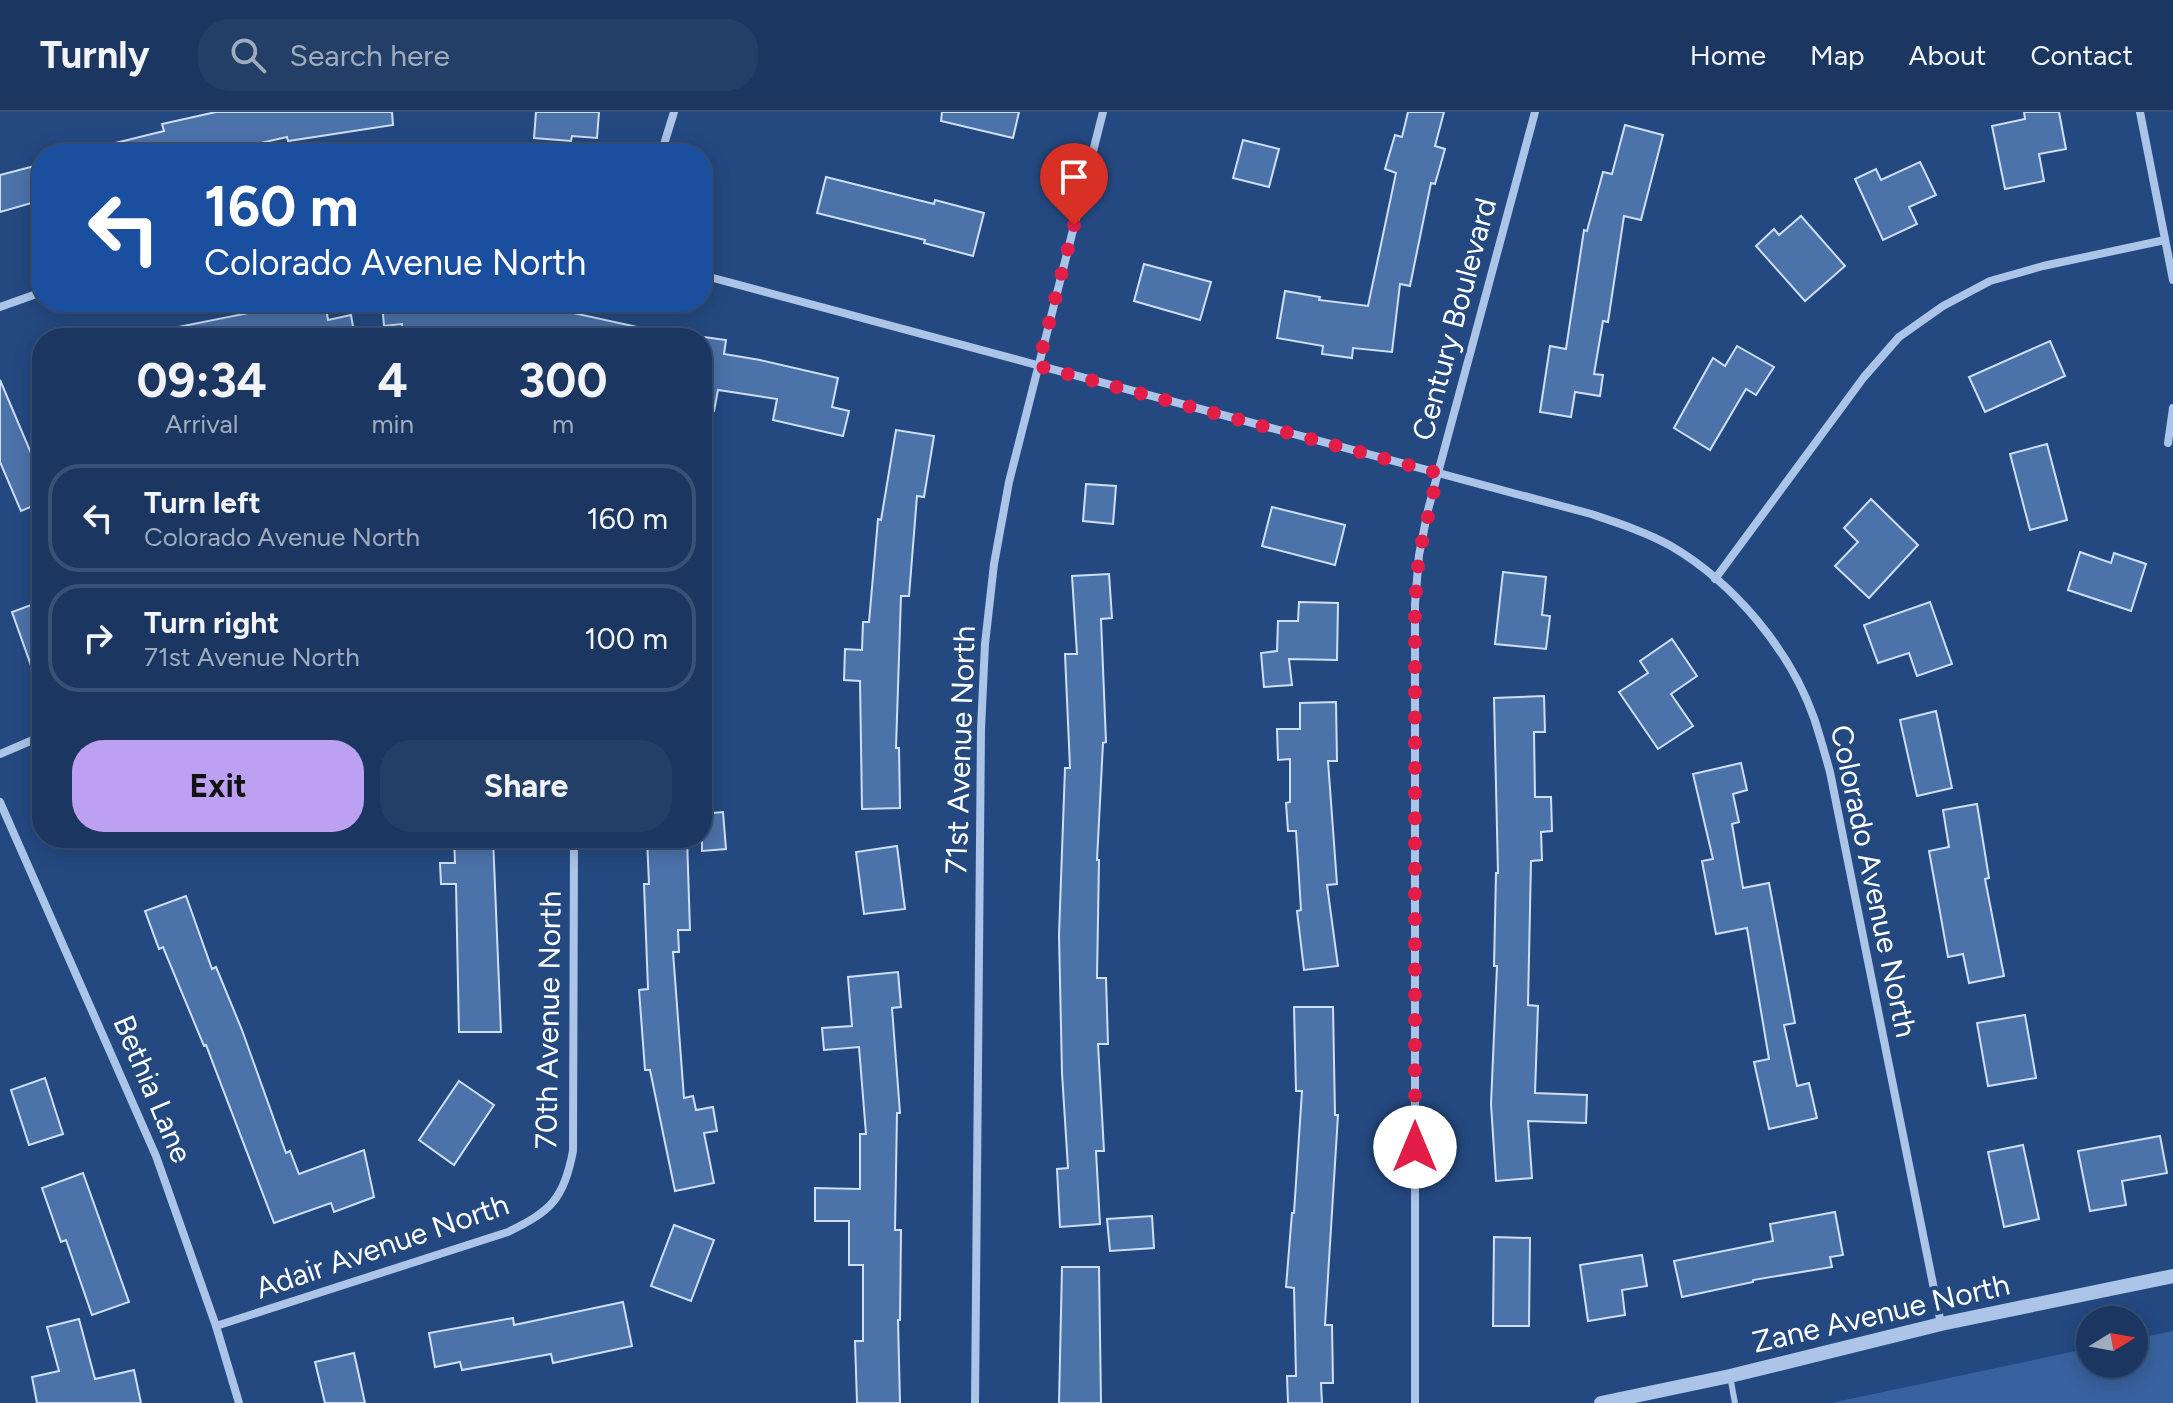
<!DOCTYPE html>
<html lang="en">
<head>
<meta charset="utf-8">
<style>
  body { margin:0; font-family:Figtree,sans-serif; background:#243f67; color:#f1f3f6; height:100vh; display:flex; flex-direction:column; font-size:30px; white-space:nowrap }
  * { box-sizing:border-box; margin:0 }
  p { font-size:26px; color:#a0acbd }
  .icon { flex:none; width:44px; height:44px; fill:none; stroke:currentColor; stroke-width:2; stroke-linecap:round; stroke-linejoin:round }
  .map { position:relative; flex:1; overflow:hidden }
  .details { position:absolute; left:32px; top:216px; width:680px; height:520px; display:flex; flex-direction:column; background:#1b3761; border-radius:32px; box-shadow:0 4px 20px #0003,0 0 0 2px #395176 }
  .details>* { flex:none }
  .top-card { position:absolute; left:32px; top:32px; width:680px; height:168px; border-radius:32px; box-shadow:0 4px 20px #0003,0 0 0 2px #395176; background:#1a4fa0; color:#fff; overflow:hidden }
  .needle { width:52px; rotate:79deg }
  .fabs { position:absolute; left:2076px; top:1194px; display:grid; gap:16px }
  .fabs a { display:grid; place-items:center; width:72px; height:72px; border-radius:50%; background:#1b3761; box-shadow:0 4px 20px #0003,0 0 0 2px #395176; font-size:40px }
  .pin { position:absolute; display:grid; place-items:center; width:68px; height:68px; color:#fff; margin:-82px -34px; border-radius:50% 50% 50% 0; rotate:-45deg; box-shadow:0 0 8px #0007 }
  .pin .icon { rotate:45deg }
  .me { position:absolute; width:88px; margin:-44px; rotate:0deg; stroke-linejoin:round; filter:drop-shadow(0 0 6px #0008) }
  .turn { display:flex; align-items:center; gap:28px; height:168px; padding:0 40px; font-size:36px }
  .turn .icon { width:104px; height:104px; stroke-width:2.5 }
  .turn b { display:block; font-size:56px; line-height:68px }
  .eta { display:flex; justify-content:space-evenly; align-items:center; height:136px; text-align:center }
  .eta b { font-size:48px; font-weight:700; line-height:56px }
  .primary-button { display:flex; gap:16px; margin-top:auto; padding:16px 40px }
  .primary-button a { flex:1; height:92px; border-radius:32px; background:#bca0f2; color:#111; font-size:32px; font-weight:700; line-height:92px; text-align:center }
  .primary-button a+a { background:#243f67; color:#f1f3f6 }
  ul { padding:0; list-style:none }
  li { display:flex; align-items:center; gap:24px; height:108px; margin:0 16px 12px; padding:0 24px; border:4px solid #395176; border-radius:32px }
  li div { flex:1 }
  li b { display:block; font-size:30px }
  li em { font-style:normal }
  header { display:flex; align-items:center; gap:48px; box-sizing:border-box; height:112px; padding:0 40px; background:#1b3761; border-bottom:2px solid #395176 }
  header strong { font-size:38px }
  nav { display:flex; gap:44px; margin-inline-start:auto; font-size:28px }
  .search { width:560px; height:72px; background:#243f67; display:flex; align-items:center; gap:20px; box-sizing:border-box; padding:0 28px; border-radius:32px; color:#a0acbd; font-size:30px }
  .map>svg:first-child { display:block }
  .green { fill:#38629f }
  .building { fill:#4c72aa; stroke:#cedff5; stroke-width:2 }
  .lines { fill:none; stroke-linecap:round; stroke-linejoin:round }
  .service { stroke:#abc4e7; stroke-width:6 }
  .minor { stroke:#abc4e7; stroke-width:8 }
  .tertiary { stroke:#abc4e7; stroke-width:14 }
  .route { stroke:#e11d48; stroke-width:14; stroke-dasharray:0 25.2 }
  .labels { text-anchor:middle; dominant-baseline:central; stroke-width:8; stroke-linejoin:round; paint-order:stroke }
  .street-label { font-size:30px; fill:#fff; stroke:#244981 }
</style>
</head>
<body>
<header>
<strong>Turnly</strong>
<div class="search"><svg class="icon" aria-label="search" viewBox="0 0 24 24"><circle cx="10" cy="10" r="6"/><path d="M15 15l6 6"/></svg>Search here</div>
<nav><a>Home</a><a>Map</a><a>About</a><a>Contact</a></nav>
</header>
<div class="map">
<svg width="2173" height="1291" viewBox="0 0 2173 1291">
  <rect width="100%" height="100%" fill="#244981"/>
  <polygon class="green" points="2173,1219 2173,1291 1831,1291 2090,1236 2090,1252 2134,1252 2134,1227"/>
  <g class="building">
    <polygon points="216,0 392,0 393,13 288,29 287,25 212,42 104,42 103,34 164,19 162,12"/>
    <polygon points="536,0 599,0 597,26 572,24 571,29 534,26"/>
    <polygon points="942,0 1019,0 1013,26 941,9"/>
    <polygon points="1408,0 1444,0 1435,34 1445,37 1435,72 1431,71 1410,174 1400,172 1392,240 1353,236 1352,246 1322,242 1323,234 1277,226 1285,179 1320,185 1319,188 1368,194 1396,61 1385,57 1395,23 1402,25"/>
    <polygon points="2024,0 2059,0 2066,37 2039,42 2044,69 2005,77 1992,14 2025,7"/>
    <polygon points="1625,13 1663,23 1641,108 1624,104 1608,210 1603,209 1594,262 1603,263 1600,284 1575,280 1571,305 1540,300 1550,234 1566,237 1584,118 1587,119 1603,60 1612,62"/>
    <polygon points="1243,28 1279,37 1269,75 1233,66"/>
    <polygon points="1920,50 1936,83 1909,95 1917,112 1883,128 1855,67 1876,57 1881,68"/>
    <polygon points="42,52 42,88 0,100 0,63"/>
    <polygon points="826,65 934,92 935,88 984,101 973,144 924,131 925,128 817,101"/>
    <polygon points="1801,104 1845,154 1805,189 1756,134 1774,117 1779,123"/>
    <polygon points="1144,152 1211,170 1200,208 1134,189"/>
    <polygon points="283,190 325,190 328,208 351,203 355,226 179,226 178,215 269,197 268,193"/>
    <polygon points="382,190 510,190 564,194 564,199 642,216 641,226 494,226 452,223 452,226 403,226 402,212 384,214"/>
    <polygon points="704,225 726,228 724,242 760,248 838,266 832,295 849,299 843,324 773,308 777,287 718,278 714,299 702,298"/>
    <polygon points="2050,229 2065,264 1985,300 1969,265"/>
    <polygon points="1737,234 1774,255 1756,283 1746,277 1710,338 1674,316 1713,246 1725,254"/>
    <polygon points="0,268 42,367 42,390 21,399 0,350"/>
    <polygon points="896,318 934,324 924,385 917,384 909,484 901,484 896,636 899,636 900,696 862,697 860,569 844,568 845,537 862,538 863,510 869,510 878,407 881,408"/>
    <polygon points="2047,332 2067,408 2030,418 2010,342"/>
    <polygon points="1086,372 1116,374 1113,412 1083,409"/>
    <polygon points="1871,387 1918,433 1869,486 1835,454 1858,430 1844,416"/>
    <polygon points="1272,395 1345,413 1335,453 1262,434"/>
    <polygon points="2080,440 2111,451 2114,441 2146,452 2131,499 2068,478"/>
    <polygon points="1503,460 1546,465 1542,503 1550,504 1546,537 1495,532"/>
    <polygon points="1109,462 1112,506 1101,507 1106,630 1103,631 1097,748 1099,748 1097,866 1106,866 1108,932 1098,932 1104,1039 1096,1039 1100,1112 1060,1115 1057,1057 1068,1056 1062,961 1059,823 1065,656 1070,656 1065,542 1077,542 1072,464"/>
    <polygon points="42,489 42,576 39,576 12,500"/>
    <polygon points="1299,490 1338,491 1337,548 1289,547 1292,573 1264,575 1261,541 1277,539 1278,509 1298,509"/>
    <polygon points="1930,490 1952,552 1917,564 1909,541 1878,551 1864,513"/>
    <polygon points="1672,527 1697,564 1671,582 1693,614 1658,637 1619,580 1648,561 1640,549"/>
    <polygon points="1544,584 1545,620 1534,620 1535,685 1551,685 1552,719 1541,720 1542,748 1531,749 1528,893 1538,894 1535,981 1587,983 1586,1011 1528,1009 1532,1066 1496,1069 1491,992 1497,854 1494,854 1496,761 1498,761 1494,586"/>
    <polygon points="1336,590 1337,649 1328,649 1337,772 1327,773 1338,854 1304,858 1297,799 1301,798 1296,719 1288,719 1286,691 1290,690 1290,647 1278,648 1277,617 1300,617 1300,591"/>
    <polygon points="1936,599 1952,676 1917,684 1900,608"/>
    <polygon points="1741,651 1747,678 1733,682 1739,710 1732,712 1743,776 1769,771 1795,911 1784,913 1797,974 1809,971 1817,1006 1769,1017 1754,950 1769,947 1747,816 1716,822 1702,749 1713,747 1693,662"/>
    <polygon points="1977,692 1989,766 1985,767 2004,864 1969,871 1963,842 1948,845 1929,739 1949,735 1943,698"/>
    <polygon points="723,700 726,737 702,739 702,702"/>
    <polygon points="454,726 493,726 501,920 459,920 456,772 441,772 440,751 455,751"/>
    <polygon points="647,726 687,726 690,818 678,818 679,840 673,840 684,986 693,984 696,998 713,995 717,1019 704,1021 714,1071 675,1079 650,958 645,958 639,878 648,877 644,772 649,772"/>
    <polygon points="897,734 905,797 864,802 856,740"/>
    <polygon points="186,784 212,857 216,855 242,918 286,1041 290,1039 299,1062 364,1038 374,1085 334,1100 331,1091 274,1111 206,933 204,934 163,835 159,837 145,799"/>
    <polygon points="898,860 901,895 892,896 900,1001 897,1001 895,1118 901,1118 900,1208 898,1208 900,1291 857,1291 855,1229 863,1229 863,1153 849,1153 849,1109 815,1109 815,1076 860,1077 860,1022 866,1022 859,935 824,938 822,916 852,914 848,865"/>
    <polygon points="1294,895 1333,895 1335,1003 1338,1003 1325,1213 1332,1213 1333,1271 1321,1271 1322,1291 1288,1291 1287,1264 1296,1264 1294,1176 1286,1175 1292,1101 1294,1101 1302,979 1296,979"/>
    <polygon points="2025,903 2036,966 1988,974 1977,911"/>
    <polygon points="45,966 63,1022 29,1033 11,978"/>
    <polygon points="459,969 494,993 454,1053 419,1028"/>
    <polygon points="2160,1024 2167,1061 2122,1069 2126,1093 2090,1099 2078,1039"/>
    <polygon points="2023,1033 2039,1107 2004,1115 1988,1040"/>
    <polygon points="83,1061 129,1190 92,1203 66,1128 61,1130 42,1076"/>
    <polygon points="1835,1100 1843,1143 1830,1145 1832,1155 1753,1168 1753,1170 1682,1185 1674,1149 1773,1129 1770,1112"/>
    <polygon points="1152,1104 1154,1136 1110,1139 1107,1107"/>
    <polygon points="674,1113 714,1128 691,1189 651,1174"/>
    <polygon points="1494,1125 1530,1126 1529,1214 1493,1214"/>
    <polygon points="1642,1143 1647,1174 1622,1178 1625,1203 1588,1209 1580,1153"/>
    <polygon points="1062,1155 1099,1155 1101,1291 1059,1291"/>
    <polygon points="623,1190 632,1234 553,1251 551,1242 462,1258 460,1250 435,1255 429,1221 513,1206 514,1213"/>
    <polygon points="79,1207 95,1267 134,1258 141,1291 37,1291 32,1265 59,1259 47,1215"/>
    <polygon points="354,1241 365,1291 325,1291 315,1250"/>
  </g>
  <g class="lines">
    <polyline class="service" points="1730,1264 1735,1291"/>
    <g class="minor">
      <polyline points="2140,0 2173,168"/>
      <polyline points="661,42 674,0"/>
      <path d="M702,163L1591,402C1618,411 1646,420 1671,434C1734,471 1790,538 1814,606C1820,624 1825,642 1830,660L1941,1212"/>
      <polyline points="0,195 42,180"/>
      <polyline points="2168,331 2173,296"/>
      <polyline points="1715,467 1864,265 1899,225 1943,194 1990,169 2043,154 2165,128"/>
      <polyline points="0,642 42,624"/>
      <polyline points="0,690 156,1044 216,1214 239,1291"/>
      <path d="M216,1214L508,1120C551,1099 564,1087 573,1039L574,726"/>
      <polyline points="975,1291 981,617 985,532 994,452 1009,370 1103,0"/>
      <polyline points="1415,1291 1415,492 1419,443 1428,398 1535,0"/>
    </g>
    <polyline class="tertiary" points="1601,1291 1730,1264 1941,1212 2173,1164"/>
  </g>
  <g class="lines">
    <polyline class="route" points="1074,113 1038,254 1438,361 1419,443 1415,492 1415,1035"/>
  </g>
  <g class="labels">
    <g class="street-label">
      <text transform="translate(1454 207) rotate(-75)">Century Boulevard</text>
      <text transform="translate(960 638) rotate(-88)">71st Avenue North</text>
      <text transform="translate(1874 769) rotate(78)">Colorado Avenue North</text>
      <text transform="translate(548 908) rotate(-89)">70th Avenue North</text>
      <text transform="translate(153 977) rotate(67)">Bethia Lane</text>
      <text transform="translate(382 1134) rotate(-19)">Adair Avenue North</text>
      <text transform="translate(1881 1201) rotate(-13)">Zane Avenue North</text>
    </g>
  </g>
</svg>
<div class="fabs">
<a><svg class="needle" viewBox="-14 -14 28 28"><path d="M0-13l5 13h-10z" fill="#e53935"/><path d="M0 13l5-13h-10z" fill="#a0acbd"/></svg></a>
</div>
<div class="pin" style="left:1074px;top:113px;background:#d93025"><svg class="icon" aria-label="arrive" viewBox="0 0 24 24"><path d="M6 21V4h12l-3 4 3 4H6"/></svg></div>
<svg class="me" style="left:1415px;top:1035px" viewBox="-20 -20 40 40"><circle r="19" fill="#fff"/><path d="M0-13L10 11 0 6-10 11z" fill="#e11d48"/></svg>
<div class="top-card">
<div class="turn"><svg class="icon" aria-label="left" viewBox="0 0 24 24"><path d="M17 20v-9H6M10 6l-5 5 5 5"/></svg><div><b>160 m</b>Colorado Avenue North</div></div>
</div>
<section class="details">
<div class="eta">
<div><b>09:34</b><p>Arrival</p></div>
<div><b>4</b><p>min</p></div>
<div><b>300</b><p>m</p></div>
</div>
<ul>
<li><svg class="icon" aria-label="left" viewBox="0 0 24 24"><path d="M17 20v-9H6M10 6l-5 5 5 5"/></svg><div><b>Turn left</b><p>Colorado Avenue North</p></div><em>160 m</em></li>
<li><svg class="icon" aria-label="right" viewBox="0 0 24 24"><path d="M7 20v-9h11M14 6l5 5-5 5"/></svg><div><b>Turn right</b><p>71st Avenue North</p></div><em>100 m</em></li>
</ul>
<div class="primary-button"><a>Exit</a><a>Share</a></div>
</section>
</div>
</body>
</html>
